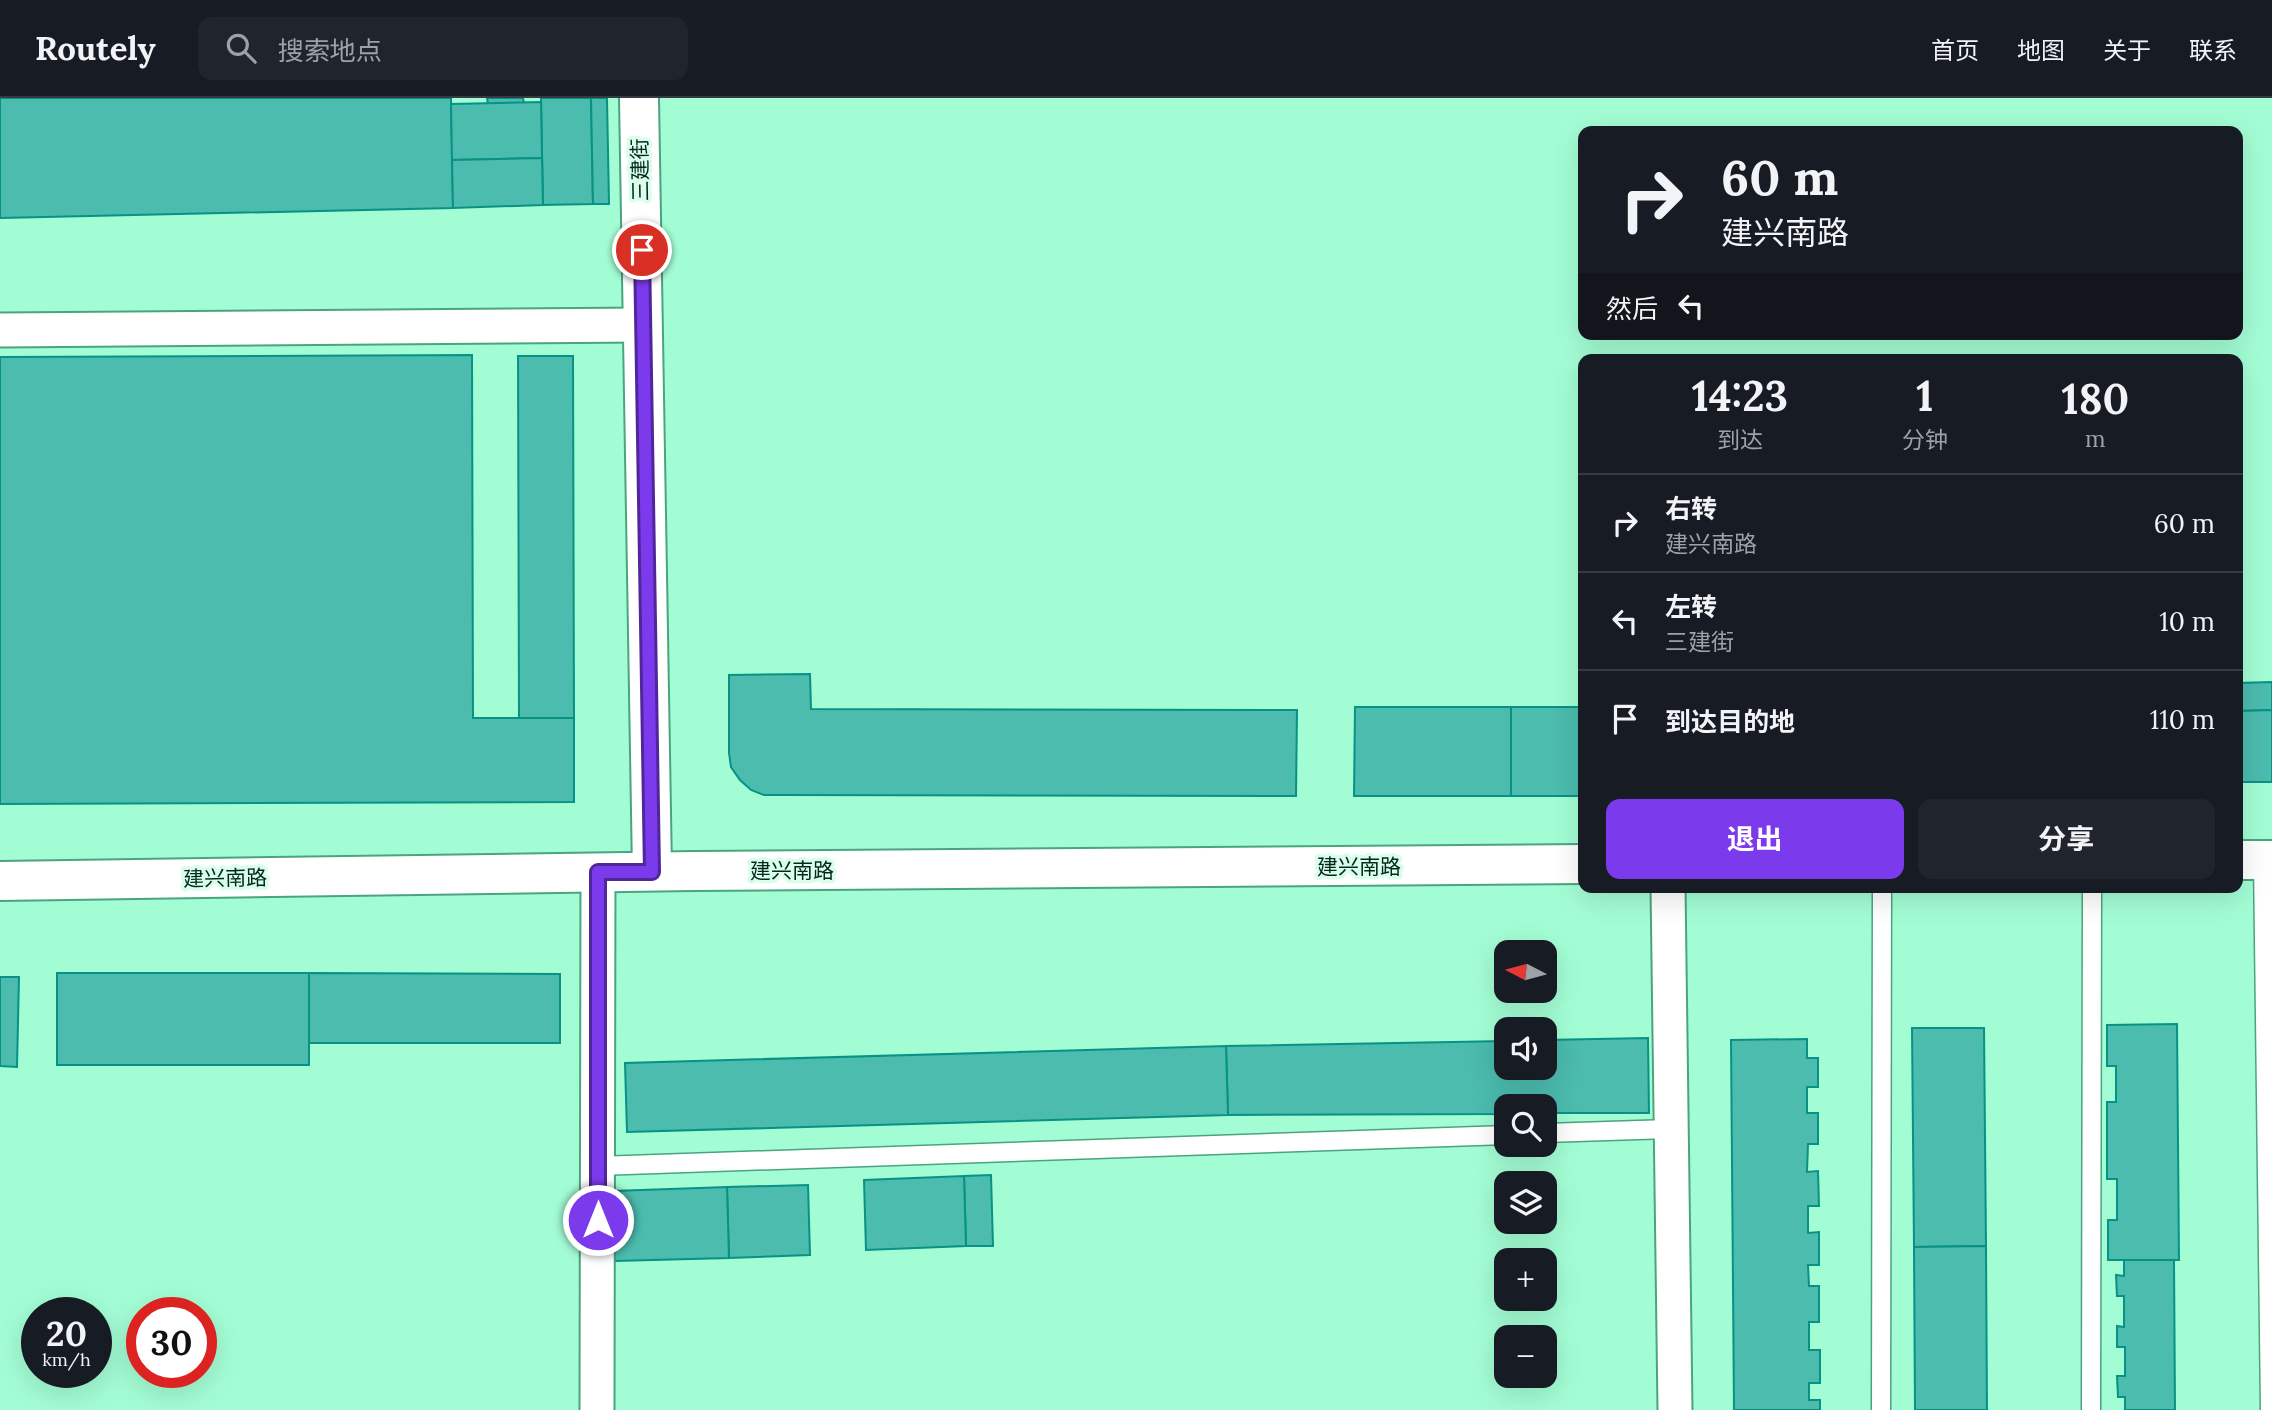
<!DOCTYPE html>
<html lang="zh">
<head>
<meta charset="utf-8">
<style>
  body { margin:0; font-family:Lora,"Noto Sans SC",serif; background:#20242c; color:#f1f3f6; height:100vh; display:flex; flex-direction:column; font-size:26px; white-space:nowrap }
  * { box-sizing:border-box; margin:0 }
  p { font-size:23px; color:#9ea1a6 }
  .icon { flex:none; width:38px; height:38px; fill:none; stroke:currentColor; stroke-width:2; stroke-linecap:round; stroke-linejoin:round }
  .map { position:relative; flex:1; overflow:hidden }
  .side { position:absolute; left:1578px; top:256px; width:665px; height:539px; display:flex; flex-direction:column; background:#171b24; border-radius:14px; box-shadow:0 7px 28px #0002 }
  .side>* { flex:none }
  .top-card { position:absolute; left:1578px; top:28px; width:665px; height:214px; border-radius:14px; box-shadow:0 7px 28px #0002; background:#171b24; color:#f1f3f6; overflow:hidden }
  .needle { width:46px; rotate:276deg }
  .buttons { position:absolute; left:1494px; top:842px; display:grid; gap:14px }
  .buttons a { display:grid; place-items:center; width:63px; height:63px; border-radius:14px; background:#171b24; box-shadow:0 7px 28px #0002; font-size:35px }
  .speed { position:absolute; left:21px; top:1199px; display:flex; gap:14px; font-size:35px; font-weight:700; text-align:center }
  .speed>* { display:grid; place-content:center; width:91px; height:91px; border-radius:50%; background:#171b24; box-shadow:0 7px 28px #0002; line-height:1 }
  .speed small { font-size:18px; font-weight:400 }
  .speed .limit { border:10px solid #d22; background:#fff; color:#111 }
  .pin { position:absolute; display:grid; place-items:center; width:60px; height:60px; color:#fff; margin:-30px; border:4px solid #fff; border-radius:50%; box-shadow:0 2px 7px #0007 }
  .me { position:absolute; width:77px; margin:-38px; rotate:0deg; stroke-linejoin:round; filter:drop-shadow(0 0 5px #0008) }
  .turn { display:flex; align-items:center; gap:24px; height:147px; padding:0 28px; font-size:32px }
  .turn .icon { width:91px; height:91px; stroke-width:2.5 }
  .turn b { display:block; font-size:49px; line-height:60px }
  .then { display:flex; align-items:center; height:66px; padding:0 28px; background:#0003; gap:14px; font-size:26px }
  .eta { display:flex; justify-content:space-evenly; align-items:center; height:119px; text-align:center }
  .eta b { font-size:42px; font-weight:700; line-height:49px }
  .action { display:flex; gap:14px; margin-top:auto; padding:14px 28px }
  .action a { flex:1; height:80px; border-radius:14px; background:#7c3aed; color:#fff; font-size:28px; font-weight:700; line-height:80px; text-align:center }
  .action a+a { background:#20242c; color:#f1f3f6 }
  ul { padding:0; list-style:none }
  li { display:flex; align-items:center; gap:21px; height:98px; padding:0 28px; border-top:2px solid #363941 }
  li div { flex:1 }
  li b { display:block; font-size:26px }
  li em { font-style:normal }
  header { display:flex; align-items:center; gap:42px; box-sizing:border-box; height:98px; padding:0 35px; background:#171b24; border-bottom:2px solid #363941 }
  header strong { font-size:33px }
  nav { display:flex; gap:38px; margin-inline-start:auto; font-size:24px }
  .search { width:490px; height:63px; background:#20242c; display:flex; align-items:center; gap:18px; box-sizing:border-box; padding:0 24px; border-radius:14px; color:#9ea1a6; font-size:26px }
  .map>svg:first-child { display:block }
  .building { fill:#4bbcae; stroke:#089285; stroke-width:2 }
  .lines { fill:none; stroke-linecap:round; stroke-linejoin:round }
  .service-casing { stroke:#4aa47f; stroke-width:21 }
  .minor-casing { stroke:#4aa47f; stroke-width:37 }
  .tertiary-casing { stroke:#4aa47f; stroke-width:42 }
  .service { stroke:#fff; stroke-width:18 }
  .minor { stroke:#fff; stroke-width:33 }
  .tertiary { stroke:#fff; stroke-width:38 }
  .route-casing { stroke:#51269a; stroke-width:18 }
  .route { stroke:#7c3aed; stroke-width:12 }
  .labels { text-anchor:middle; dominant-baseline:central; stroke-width:7; stroke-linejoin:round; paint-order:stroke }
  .street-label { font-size:21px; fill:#022a1b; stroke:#dbfdec }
</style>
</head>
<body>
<header>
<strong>Routely</strong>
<div class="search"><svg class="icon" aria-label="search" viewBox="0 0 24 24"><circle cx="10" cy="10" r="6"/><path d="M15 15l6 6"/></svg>搜索地点</div>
<nav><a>首页</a><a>地图</a><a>关于</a><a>联系</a></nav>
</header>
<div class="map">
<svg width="2272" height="1312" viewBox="0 0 2272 1312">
  <rect width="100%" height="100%" fill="#a3fdd4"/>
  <g class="building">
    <polygon points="0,0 451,0 453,110 0,120"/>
    <polygon points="487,0 523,0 524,5 488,6"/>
    <polygon points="541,0 591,0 593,106 543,107"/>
    <polygon points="591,0 607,0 609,106 593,106"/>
    <polygon points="541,4 542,60 452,62 451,6"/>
    <polygon points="542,60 543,107 453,110 452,62"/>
    <polygon points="472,257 473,620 574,620 574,704 0,706 0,259"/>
    <polygon points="518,258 573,258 574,620 519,620"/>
    <polygon points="810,576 811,611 1297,612 1296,698 779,697 764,697 751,692 740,682 731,669 729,655 729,577"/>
    <polygon points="2272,584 2272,612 2238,613 2238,585"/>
    <polygon points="1355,609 1511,609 1511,698 1354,698"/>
    <rect x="1511" y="609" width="73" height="89"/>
    <polygon points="2272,612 2272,684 2238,684 2238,613"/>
    <rect x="57" y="875" width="252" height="92"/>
    <polygon points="309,875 560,876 560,945 309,945"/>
    <polygon points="0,879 19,879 17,969 0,968"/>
    <polygon points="2177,926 2179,1162 2108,1162 2108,1122 2117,1122 2117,1081 2107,1081 2107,1004 2116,1004 2116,968 2107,968 2107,927"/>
    <polygon points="1912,930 1984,930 1986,1148 1914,1149"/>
    <polygon points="1648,940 1649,1015 1545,1015 1545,1008 1507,1008 1507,1016 1228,1017 1226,948 1507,943 1507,970 1545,970 1545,942"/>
    <polygon points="1807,941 1807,960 1818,960 1818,989 1807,989 1807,1015 1818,1015 1818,1046 1808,1046 1807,1074 1818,1073 1819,1108 1808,1108 1808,1135 1819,1134 1819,1167 1808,1167 1809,1188 1819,1188 1819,1224 1809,1224 1809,1252 1820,1252 1820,1285 1809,1285 1809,1302 1820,1302 1820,1312 1734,1312 1731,942"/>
    <polygon points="1226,948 1228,1017 627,1034 625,965"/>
    <polygon points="991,1077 993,1148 966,1148 964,1078"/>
    <polygon points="964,1078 966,1148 866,1152 864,1082"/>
    <polygon points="808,1087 810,1157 729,1160 727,1089"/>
    <polygon points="727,1089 729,1160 615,1163 613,1093"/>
    <polygon points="1986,1148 1987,1312 1915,1312 1914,1149"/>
    <polygon points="2124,1162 2174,1162 2175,1312 2125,1312 2125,1299 2118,1299 2117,1278 2125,1278 2125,1249 2117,1249 2117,1228 2124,1229 2124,1198 2117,1198 2116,1177 2124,1178"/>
  </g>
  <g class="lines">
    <g class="service-casing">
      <g id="service">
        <polyline points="2263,762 2270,1312"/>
        <polyline points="1545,1035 1670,1031"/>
        <polyline points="598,1068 1507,1037"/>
        <polyline points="1881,1312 1882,789"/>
        <polyline points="2091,1312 2092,789"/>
      </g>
    </g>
    <g class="minor-casing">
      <g id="minor">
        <polyline points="0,232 643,227"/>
        <polyline points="1668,789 1675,1312"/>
        <polyline points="597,1312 598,774"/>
      </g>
    </g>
    <g class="tertiary-casing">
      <g id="tertiary">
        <polyline points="639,0 652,773"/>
        <polyline points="2238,762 2272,762"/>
        <polyline points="0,783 694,773 1584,766"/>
      </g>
    </g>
    <use href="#service" class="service"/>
    <use href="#minor" class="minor"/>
    <use href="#tertiary" class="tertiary"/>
  </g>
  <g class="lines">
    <g class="route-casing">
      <polyline id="route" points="598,1122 598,774 652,774 642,152"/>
    </g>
    <use href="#route" class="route"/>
  </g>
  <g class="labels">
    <g class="street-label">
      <text transform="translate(640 72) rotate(-91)">三建街</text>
      <text x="1359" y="768">建兴南路</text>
      <text x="792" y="772">建兴南路</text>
      <text transform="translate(225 780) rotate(-1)">建兴南路</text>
    </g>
  </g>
</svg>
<div class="buttons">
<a><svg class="needle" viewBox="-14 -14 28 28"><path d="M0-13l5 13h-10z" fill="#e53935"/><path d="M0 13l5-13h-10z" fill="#9ea1a6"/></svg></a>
<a><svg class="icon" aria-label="sound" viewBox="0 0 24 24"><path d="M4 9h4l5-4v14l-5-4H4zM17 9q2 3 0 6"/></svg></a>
<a><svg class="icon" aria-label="search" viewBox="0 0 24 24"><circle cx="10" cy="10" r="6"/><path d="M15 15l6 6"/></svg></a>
<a><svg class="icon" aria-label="layers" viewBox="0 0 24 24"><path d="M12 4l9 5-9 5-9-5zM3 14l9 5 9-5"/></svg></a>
<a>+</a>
<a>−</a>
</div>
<div class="speed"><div>20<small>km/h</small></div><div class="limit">30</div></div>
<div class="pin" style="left:642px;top:152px;background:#d93025"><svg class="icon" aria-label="arrive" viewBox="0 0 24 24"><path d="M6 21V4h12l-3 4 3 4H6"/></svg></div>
<svg class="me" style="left:598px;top:1122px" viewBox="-20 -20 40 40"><circle r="17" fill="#7c3aed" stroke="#fff" stroke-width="3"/><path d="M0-11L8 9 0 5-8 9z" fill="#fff"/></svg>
<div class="top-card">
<div class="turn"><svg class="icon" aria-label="right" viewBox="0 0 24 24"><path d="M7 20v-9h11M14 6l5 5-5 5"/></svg><div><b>60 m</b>建兴南路</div></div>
<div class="then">然后<svg class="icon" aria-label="left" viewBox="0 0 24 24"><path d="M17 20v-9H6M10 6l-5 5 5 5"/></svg></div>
</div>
<section class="side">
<div class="eta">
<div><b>14:23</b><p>到达</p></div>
<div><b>1</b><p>分钟</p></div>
<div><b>180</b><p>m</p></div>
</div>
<ul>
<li><svg class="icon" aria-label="right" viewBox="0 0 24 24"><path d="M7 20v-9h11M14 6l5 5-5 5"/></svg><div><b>右转</b><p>建兴南路</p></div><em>60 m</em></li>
<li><svg class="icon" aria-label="left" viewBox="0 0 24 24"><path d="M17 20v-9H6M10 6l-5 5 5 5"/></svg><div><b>左转</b><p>三建街</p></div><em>10 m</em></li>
<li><svg class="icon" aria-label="arrive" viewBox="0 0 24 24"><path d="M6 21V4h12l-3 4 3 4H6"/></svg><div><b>到达目的地</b></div><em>110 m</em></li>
</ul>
<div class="action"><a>退出</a><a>分享</a></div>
</section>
</div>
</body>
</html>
